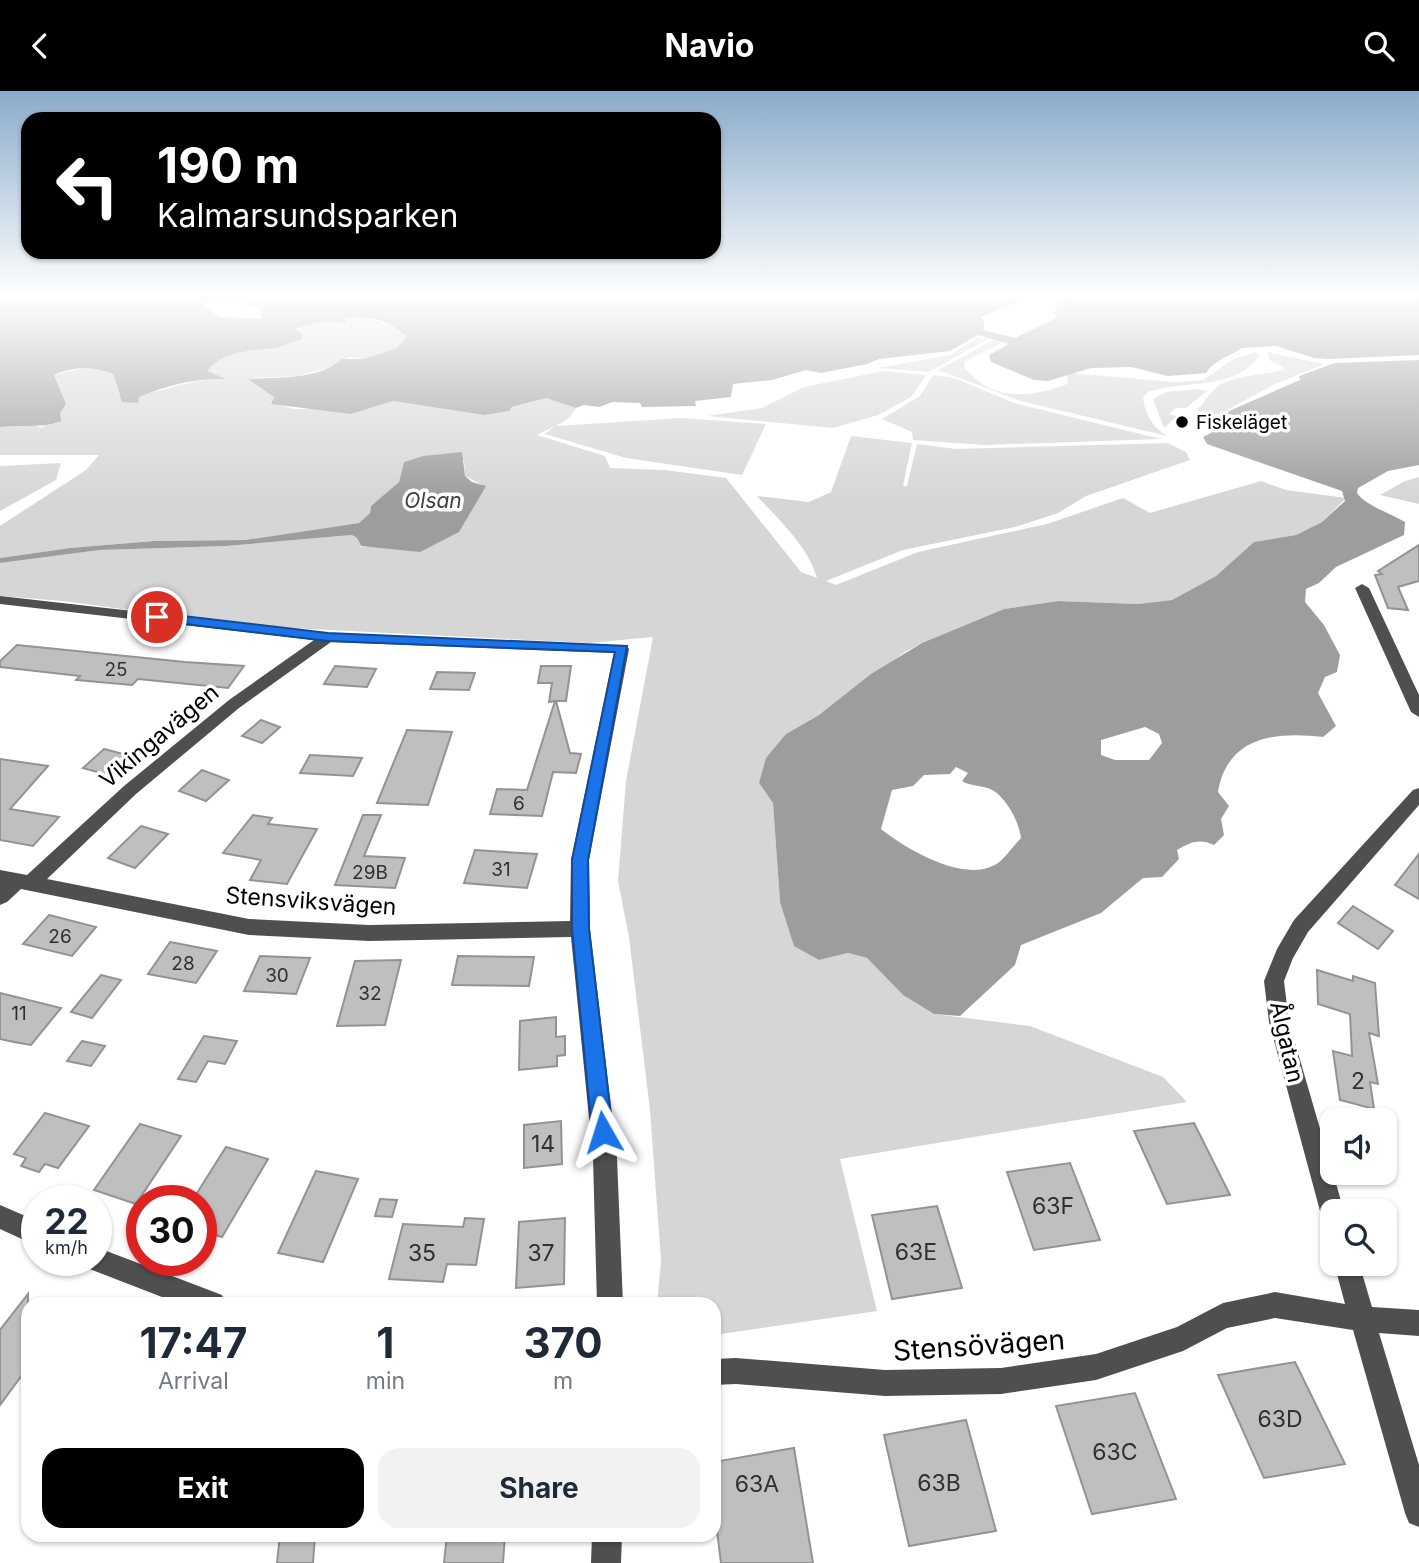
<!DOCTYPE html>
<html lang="en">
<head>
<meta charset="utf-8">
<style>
  body { margin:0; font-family:Inter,sans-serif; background:#f2f2f3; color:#1f2937; height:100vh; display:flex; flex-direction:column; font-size:26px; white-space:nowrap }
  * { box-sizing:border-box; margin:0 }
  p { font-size:23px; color:#747a83 }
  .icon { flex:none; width:38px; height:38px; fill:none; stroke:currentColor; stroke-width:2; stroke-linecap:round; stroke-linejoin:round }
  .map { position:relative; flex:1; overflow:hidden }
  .drawer { position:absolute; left:21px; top:1206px; width:700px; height:245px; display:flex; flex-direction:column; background:#fff; border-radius:21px; box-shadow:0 2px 5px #0004 }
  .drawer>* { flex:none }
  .guide { position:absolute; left:21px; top:21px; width:700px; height:147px; border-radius:21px; box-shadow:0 2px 5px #0004; background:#000; color:#fff; overflow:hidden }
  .controls { position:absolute; left:1320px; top:1017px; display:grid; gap:14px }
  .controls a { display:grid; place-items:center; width:77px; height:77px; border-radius:14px; background:#fff; box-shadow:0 2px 5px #0004; font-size:35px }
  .speed { position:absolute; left:21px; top:1094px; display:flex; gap:14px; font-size:35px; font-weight:700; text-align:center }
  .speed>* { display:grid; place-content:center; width:91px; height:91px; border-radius:50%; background:#fff; box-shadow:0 2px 5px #0004; line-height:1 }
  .speed small { font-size:18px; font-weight:400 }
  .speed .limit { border:10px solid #d22; background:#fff; color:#111 }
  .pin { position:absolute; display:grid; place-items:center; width:60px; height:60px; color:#fff; margin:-30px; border:4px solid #fff; border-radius:50%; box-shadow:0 2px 7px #0007 }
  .me { position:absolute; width:77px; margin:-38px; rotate:354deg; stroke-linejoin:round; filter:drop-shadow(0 0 5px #0008) }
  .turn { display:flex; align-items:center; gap:24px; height:147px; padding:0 21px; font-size:32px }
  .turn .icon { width:91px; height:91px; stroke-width:2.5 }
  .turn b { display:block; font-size:49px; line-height:60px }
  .eta { display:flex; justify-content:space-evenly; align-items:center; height:119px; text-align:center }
  .eta b { font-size:42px; font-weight:700; line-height:49px }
  .primary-button { display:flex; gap:14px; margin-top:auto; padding:14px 21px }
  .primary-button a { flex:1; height:80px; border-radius:21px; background:#000; color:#fff; font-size:28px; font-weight:700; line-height:80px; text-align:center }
  .primary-button a+a { background:#f2f2f3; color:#1f2937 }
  header { display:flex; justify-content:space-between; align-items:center; height:91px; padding:0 21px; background:#000; color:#fff; font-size:32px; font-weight:700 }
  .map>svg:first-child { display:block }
  .green { fill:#d6d6d6 }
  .water { fill:#9d9d9d; fill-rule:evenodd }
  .building { fill:#bfbfbf; stroke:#939393; stroke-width:2 }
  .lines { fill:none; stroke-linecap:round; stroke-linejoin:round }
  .minor { fill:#4f4f4f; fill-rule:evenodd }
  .route { fill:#1a73e8; stroke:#114b97; stroke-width:2 }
  .poi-dot { fill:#000; stroke:#fff; stroke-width:2.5 }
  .labels { text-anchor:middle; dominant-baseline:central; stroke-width:7; stroke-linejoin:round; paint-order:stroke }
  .far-poi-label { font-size:19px; fill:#000; stroke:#fff; text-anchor:start }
  .number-label { font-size:19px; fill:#303030 }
  .far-water-label { font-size:21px; font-style:italic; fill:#3e3e3e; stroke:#fff }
  .street-label { font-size:23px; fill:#000; stroke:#fff }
  .near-number-label { font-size:23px; fill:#303030 }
  .near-street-label { font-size:28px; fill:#000; stroke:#fff }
</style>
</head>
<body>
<header><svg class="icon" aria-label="back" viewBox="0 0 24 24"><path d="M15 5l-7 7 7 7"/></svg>Navio<svg class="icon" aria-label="search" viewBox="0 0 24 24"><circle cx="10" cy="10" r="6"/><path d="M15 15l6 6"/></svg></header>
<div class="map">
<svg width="1419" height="1472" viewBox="0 0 1419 1472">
  <rect width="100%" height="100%" fill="#fff"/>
  <g class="green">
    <path d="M363,225L397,237L408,246L397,257L364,268L350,266L334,275L298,285L250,287L274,306L271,312L294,318H329L351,323L393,310L484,324L546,307L576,317L569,327L556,335L681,327L766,333L742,384L626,367L545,343L555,335L537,344L605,365L610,377L665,379L726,387L801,481L817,487C808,455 779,429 757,405L809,411L831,401L851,345L912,352L903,395H907L917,353L956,358L1168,352L1186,361L1190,369L1086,405L1058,422L1015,436L903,459L826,490L836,494L918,461L1047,433L1123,407L1150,422L1261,390L1286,399L1346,407L1322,431L1296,444L1254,451L1216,485L1172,509L1138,513L1058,510L1004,518L922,552L905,561L819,624L786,643L759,692L773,712L780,811L819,869L848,862L867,867L903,904L934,923L1030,935L1163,986L1187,1011L840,1068L877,1220L714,1244V1213H657L661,1170L650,1019L629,846L618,790L626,690L653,546L589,552L247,535L63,510L0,505V472L100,459L226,455L352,444L357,447L361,456L382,455L420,461L486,396L465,385L464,369L423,365L404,371L399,391L371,415L370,422L359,432L245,449L154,450L70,457L0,467V435L86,379L99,364H0V336L30,333L42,337L66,313L54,284L91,275L113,283L119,304C154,307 186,287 223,288L206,280C234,246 275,273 293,239L320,231L346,232L344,227Z"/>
    <polygon points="977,247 988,248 929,281 878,277 950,264"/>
    <path d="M993,249L1001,252L964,271L965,278C973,284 982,295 991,298C1015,308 1044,302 1067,293L1068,282L1176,291L1203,289L1234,268L1255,261L1259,265C1235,300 1182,289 1148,301L1143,307C1146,324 1151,335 1167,345L1021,310L938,279Z"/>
    <path d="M1268,261L1324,273L1273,294L1216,325L1196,319C1205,313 1209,301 1218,295C1236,283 1263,285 1283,279V276L1269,269Z"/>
    <polygon points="883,280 926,284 911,306 878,324 833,337 707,325 762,317 804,296"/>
    <polygon points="933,284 954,287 1014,312 1161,348 984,354 913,349 912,341 882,328 920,305"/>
    <polygon points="1197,298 1207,300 1186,317 1176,317 1169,323 1177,325 1164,337 1153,308 1166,301"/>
    <polygon points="61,372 56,389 0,420 0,375"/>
    <polygon points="1419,386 1419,413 1380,404 1405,390"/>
  </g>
  <g class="water">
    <path d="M0,203H1019L1023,208L981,226L984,229V239L1015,247L1056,227L1054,222L1059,211L1069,208V203H1419V264L1328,268L1314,267L1276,255L1242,257C1232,264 1214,269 1206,282L1168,285L1131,276L1091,277L1048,290L1034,289L991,271L989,264L1009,253L978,244L950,260L879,268L867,273L821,282L806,279L772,289L733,293L731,306L695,310L696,315L642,316L640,312L613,311L599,316L584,314L576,317L546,307L512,316L509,320L484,324L393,310L351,323L271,313L274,306L248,288C278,286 319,289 342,268H364L397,257L407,246C390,229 369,224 345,227L346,232L320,231L295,238L303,244L301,249C291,250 284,256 275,257C249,261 225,258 207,280L226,288C195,287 168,294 139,306L138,312L122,311L113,283C91,275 76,275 54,284L66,313L60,322L61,330C40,338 22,333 0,336ZM222,208L246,210L247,215H260L261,228L219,226L204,214L207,210Z"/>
    <path d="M1419,269V374L1388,380L1358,397L1357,402C1366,415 1390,422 1405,431L1404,444L1336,476L1319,492L1306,498L1305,511L1324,534L1340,564L1337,581L1325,586L1318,602L1336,635L1323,646C1275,640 1227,646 1218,701L1229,715L1221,728L1224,744L1214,754C1200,747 1190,751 1177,759L1179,768L1162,786L1143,787L1101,822L1021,854L1015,874L960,925L934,923L903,904L867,867L848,862L819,869L794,855L780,811L773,712L759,692L766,667L786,643L819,624L871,583L922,552L1004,518L1058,510L1138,513L1172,509L1216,485L1254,451L1296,444L1322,431L1345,410L1342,400L1207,353L1203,346L1220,337L1229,320L1300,289L1299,285L1335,272ZM1145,636L1159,643L1162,652L1149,669H1115L1101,664V649ZM956,676L968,682L962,690C972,696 985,694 994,700C1008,710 1019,731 1021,747C1013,755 1006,766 998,772C966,794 906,758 881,738L892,699L913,695L924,684L950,683Z"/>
    <polygon points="462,361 465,385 472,391 486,395 459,441 420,461 361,455 357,447 352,444 226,455 100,459 0,472 0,467 70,457 154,450 245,449 359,432 370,422 371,415 399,391 404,371 423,365"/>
  </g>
  <g class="building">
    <polygon points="1419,454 1419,490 1398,496 1408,519 1388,517 1375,484 1382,483 1378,480"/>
    <polygon points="17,554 185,571 244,575 228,597 138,588 132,594 76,589 80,585 0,576 0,570"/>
    <polygon points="335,575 376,578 367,596 324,593"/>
    <polygon points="541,575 571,575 566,610 556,610 570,662 581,663 576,682 553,681 542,725 490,723 497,698 527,699 555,610 549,611 552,592 538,592"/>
    <polygon points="437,581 475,582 469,599 430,598"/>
    <polygon points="261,629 280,636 262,652 242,645"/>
    <polygon points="407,639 452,641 428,714 377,712"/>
    <polygon points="104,658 131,665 111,685 83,677"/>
    <polygon points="310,664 362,667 353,685 300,682"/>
    <polygon points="0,668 48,675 10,718 59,726 33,755 0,749"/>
    <polygon points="202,679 229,689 206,710 179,700"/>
    <polygon points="253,724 272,727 268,733 317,738 287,793 250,789 261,769 223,762"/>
    <polygon points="363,724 381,724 364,765 405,767 395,797 335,794"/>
    <polygon points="141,735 168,743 135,777 108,767"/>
    <polygon points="475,759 537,763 527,797 464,792"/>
    <polygon points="1419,763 1419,808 1395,794"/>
    <polygon points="1353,815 1393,840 1378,858 1338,832"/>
    <polygon points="49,824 96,836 72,865 23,853"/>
    <polygon points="170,851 217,860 196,892 148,883"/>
    <polygon points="260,865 310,867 296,903 244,900"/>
    <polygon points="458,865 534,866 529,895 452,894"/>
    <polygon points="401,869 385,934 337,935 355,870"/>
    <polygon points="1317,879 1353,890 1353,885 1375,892 1379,945 1369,942 1378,993 1370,991 1374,1018 1340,1009 1333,960 1352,965 1350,923 1318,913"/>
    <polygon points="101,884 121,889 92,927 71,921"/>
    <polygon points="0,902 61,917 31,954 14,951 0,948"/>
    <polygon points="556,926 556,946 565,945 565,964 557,965 557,975 519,979 520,930"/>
    <polygon points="204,945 237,950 225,973 208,970 196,991 178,988"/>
    <polygon points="82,950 105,955 91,975 67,970"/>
    <polygon points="45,1022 89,1035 58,1077 45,1073 39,1081 21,1075 26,1067 14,1063"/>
    <polygon points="561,1030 562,1073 524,1077 524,1034"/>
    <polygon points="1194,1032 1230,1104 1167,1113 1134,1040"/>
    <polygon points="140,1033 181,1045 136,1113 94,1099"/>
    <polygon points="226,1056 268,1068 222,1146 201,1140 201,1110 192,1110"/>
    <polygon points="1070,1072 1100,1149 1034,1159 1007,1081"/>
    <polygon points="316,1080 358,1088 323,1171 278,1162"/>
    <polygon points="380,1108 397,1109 392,1126 375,1125"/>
    <polygon points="937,1115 962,1197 892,1208 872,1124"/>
    <polygon points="465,1127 484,1128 476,1174 447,1173 443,1191 389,1188 403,1133 463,1136"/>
    <polygon points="565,1127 564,1193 516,1197 519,1131"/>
    <polygon points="28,1203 28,1276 0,1314 0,1239"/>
    <polygon points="1295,1271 1345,1373 1264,1387 1218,1284"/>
    <polygon points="1135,1302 1176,1408 1092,1423 1056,1315"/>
    <polygon points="966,1329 996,1440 909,1455 884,1344"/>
    <polygon points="794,1357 813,1472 721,1472 714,1416 714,1371"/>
    <polygon points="280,1444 315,1444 313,1472 277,1472"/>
    <polygon points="447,1444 505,1444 503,1472 444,1472"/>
  </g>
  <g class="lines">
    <g class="minor">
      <polygon points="1362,493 1369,497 1419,604 1419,626 1411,621 1355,497"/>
      <path d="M0,505L328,542L627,555L629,558L589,769L590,838L617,1067L623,1213H597L593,1067L571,846L369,850L249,844L21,798L7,811L0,814V779L27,784L124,695L229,609L314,549L0,513ZM331,551L614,562L571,769L570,830L369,834L249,828L47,788L136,703L239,617Z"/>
      <polygon points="1419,697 1419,714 1308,841 1293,867 1284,890 1289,931 1344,1120 1332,1120 1332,1132 1324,1128 1320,1120 1269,931 1264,890 1277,858 1294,829 1413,699"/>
      <polygon points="0,1114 37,1130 37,1155 0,1138"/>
      <polygon points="96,1156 222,1204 226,1213 180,1213 87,1177 84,1169 96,1169"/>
      <polygon points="1334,1172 1359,1172 1372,1216 1419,1219 1419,1245 1379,1242 1419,1374 1419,1436 1409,1432 1405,1422 1353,1239 1275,1227 1227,1237 1183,1260 1096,1289 1001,1303 885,1305 736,1293 714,1294 714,1268 736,1267 885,1279 1001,1277 1096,1263 1177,1236 1223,1212 1275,1201 1345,1213"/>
      <polygon points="592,1444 622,1444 621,1472 591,1472"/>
    </g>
  </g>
  <linearGradient id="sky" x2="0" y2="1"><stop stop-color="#8aabca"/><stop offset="0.5" stop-color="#fff"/><stop offset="1" stop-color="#fff" stop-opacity="0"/></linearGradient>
  <rect width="1419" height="409" fill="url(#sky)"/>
  <polygon class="route" points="157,522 328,542 627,555 588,769 589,838 613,1041 610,1048 603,1051 595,1048 592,1041 572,838 572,769 615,561 328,550 152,529 152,524"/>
  <circle class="poi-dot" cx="1182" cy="331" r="7"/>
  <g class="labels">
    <g class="far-poi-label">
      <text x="1196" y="331">Fiskeläget</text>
    </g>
    <g class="number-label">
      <text x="116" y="578">25</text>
      <text x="519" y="712">6</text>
      <text x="501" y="778">31</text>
      <text x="370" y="781">29B</text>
      <text x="60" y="845">26</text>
      <text x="183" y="872">28</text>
      <text x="277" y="884">30</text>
      <text x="370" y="902">32</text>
      <text x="19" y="922">11</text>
    </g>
    <g class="far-water-label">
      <text x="433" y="409">Olsan</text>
    </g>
    <g class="street-label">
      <text transform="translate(159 645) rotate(-40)">Vikingavägen</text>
      <text transform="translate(311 810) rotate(4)">Stensviksvägen</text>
      <text transform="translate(1287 951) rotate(77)">Ålgatan</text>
    </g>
    <g class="near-number-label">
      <text x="1358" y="990">2</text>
      <text x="543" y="1053">14</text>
      <text x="1053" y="1115">63F</text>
      <text x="916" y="1161">63E</text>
      <text x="422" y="1162">35</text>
      <text x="541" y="1162">37</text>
      <text x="1280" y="1328">63D</text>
      <text x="1115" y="1361">63C</text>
      <text x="939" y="1392">63B</text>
      <text x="757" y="1393">63A</text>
    </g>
    <g class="near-street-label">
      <text transform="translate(979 1254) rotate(-4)">Stensövägen</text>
    </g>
  </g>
</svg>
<div class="controls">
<a><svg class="icon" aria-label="sound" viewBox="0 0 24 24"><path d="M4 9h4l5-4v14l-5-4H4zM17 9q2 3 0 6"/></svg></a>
<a><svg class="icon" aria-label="search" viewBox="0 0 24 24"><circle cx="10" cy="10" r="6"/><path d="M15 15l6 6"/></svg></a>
</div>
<div class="speed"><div>22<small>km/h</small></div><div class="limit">30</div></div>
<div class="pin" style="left:157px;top:526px;background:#d93025"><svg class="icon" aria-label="arrive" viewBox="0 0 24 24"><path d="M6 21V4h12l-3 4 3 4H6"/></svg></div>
<svg class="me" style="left:603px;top:1041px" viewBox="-20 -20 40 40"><path d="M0-17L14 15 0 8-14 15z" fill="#1a73e8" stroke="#fff" stroke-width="4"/></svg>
<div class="guide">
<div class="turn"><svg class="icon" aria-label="left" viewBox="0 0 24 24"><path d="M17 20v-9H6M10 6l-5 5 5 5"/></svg><div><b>190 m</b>Kalmarsundsparken</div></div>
</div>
<section class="drawer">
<div class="eta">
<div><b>17:47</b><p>Arrival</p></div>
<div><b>1</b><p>min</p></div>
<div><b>370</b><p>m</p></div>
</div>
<div class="primary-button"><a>Exit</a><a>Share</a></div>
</section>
</div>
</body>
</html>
